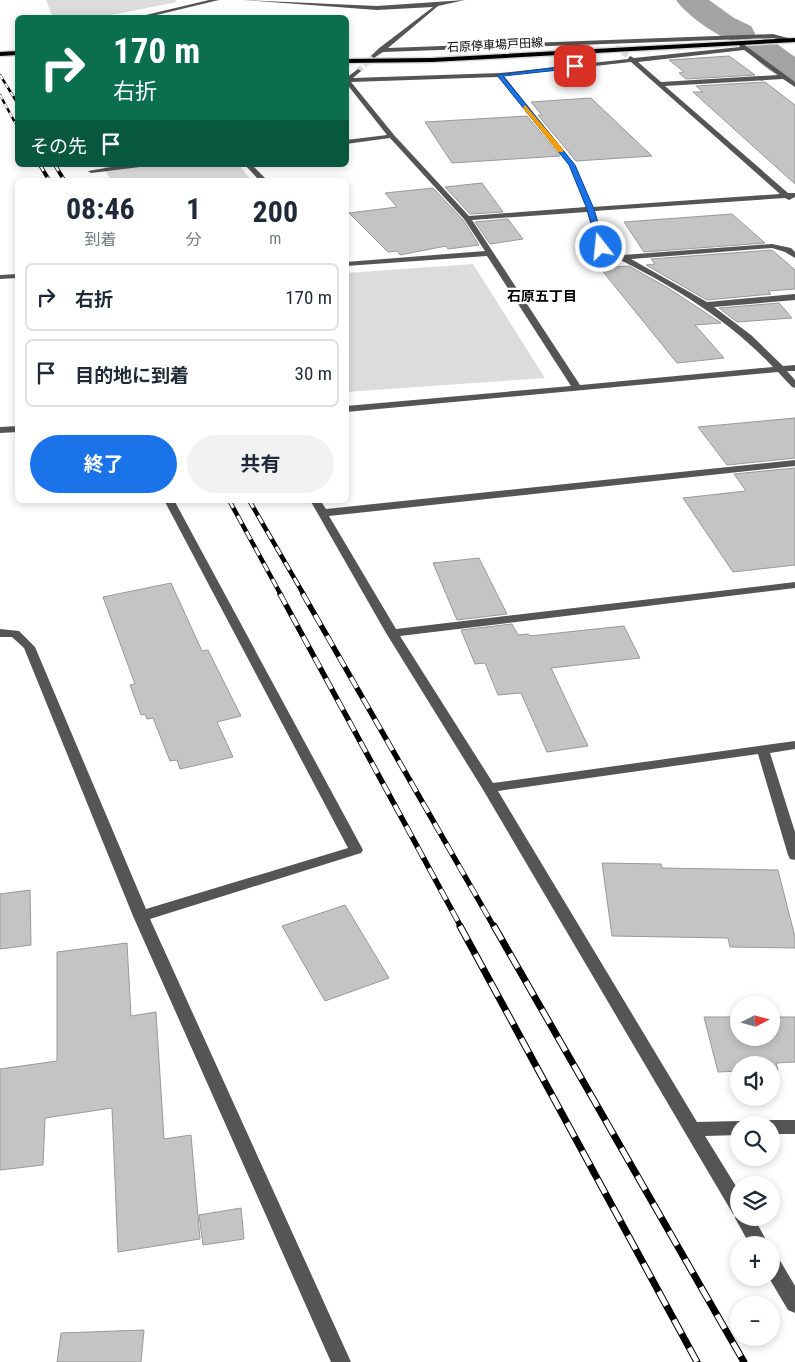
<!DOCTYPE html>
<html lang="ja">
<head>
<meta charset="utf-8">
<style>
  body { margin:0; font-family:"Roboto Condensed","Noto Sans JP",sans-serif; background:#f2f2f3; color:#1f2937; height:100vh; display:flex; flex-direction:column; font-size:19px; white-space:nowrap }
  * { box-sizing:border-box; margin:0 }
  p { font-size:16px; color:#747a83 }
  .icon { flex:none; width:28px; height:28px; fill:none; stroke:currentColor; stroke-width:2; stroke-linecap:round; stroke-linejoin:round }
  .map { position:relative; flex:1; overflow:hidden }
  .details { position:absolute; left:15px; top:178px; width:334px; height:325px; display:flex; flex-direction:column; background:#fff; border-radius:8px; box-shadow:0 2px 8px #0003 }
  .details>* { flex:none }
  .top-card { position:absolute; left:15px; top:15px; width:334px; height:152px; border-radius:8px; box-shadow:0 2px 8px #0003; background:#0b6e4f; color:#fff; overflow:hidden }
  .needle { width:32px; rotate:84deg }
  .tools { position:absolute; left:730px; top:996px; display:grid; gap:10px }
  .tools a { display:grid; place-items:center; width:50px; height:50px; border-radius:50%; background:#fff; box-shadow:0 2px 8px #0003; font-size:25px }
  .pin { position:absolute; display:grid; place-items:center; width:42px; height:42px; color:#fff; margin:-21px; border-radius:10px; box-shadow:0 2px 8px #0006 }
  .me { position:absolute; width:55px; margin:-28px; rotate:344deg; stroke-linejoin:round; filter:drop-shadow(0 0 4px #0008) }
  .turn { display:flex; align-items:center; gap:18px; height:105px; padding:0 15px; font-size:22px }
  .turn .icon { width:65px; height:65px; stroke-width:2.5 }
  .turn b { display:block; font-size:35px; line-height:42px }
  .then { display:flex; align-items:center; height:48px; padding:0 15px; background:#0003; gap:10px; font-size:19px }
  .eta { display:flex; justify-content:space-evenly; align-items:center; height:85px; text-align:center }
  .eta b { font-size:30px; font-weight:700; line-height:35px }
  .action { display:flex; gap:10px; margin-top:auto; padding:10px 15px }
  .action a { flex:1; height:58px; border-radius:30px; background:#1a73e8; color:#fff; font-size:20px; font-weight:700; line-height:58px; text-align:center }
  .action a+a { background:#f2f2f3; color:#1f2937 }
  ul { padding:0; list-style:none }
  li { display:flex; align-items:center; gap:15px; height:68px; margin:0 10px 8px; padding:0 5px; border:2px solid #e0e1e3; border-radius:8px }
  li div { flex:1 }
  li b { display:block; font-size:19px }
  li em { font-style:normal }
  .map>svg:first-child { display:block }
  .green { fill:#dcdcdc }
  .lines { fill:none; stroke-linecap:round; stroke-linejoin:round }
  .river { fill:#a3a3a3; fill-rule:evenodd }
  .building { fill:#c4c4c4; stroke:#999 }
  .minor-tunnel { stroke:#d9d9d9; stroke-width:5.5; stroke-dasharray:5.5 3; stroke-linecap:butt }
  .major-casing { stroke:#dbdbdb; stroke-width:3 }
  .minor { fill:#555; fill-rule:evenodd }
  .major { fill:#000; fill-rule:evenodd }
  .rail-far4-casing { stroke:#000; stroke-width:2.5 }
  .rail-far3-casing { stroke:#000; stroke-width:4 }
  .rail-far2-casing { stroke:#000; stroke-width:4.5 }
  .rail-far1-casing { stroke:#000; stroke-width:5.5 }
  .rail-casing { stroke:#000; stroke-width:7 }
  .rail-far4 { stroke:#fff; stroke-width:2; stroke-dasharray:5; stroke-linecap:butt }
  .rail-far3 { stroke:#fff; stroke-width:2.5; stroke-dasharray:7; stroke-linecap:butt }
  .rail-far2 { stroke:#fff; stroke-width:3; stroke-dasharray:9; stroke-linecap:butt }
  .rail-far1 { stroke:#fff; stroke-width:4; stroke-dasharray:12; stroke-linecap:butt }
  .rail { stroke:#fff; stroke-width:5; stroke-dasharray:16; stroke-linecap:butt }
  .route { fill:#1a73e8; stroke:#114b97 }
  .slow { fill:#f59e0b }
  .labels { text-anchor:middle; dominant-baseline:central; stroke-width:4.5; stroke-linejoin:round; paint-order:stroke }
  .far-street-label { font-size:12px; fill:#000; stroke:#fff }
  .far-neighbourhood-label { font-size:14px; font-weight:bold; fill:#000; stroke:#fff }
</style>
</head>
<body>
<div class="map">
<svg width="795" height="1362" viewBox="0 0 795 1362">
  <rect width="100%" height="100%" fill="#fff"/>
  <g class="green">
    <polygon points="46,0 175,0 177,2 101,17 53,18"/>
    <polygon points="102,165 239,165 251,180 111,180"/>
    <polygon points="473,264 545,378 346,392 346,273"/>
  </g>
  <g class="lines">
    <g class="river">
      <path d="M676,0H709L734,18L751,26L755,33L751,40C747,40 743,42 739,42C722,41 685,14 676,0Z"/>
      <path d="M762,38L773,41L795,57V82C778,78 757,63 746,48L751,41Z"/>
    </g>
  </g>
  <g class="building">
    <polygon points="729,56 755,75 686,79 679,73 684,72 669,60"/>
    <polygon points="765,82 795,105 795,184 693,92 703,92 696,86"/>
    <polygon points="591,98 652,156 576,161 538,115 542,115 531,102"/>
    <polygon points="527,116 560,156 452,163 425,122"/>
    <polygon points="482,183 503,212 470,214 445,187"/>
    <polygon points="433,188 463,220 479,245 448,249 446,246 400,255 397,251 388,252 349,213 397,207 385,193"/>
    <polygon points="732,214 765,243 644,252 624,222"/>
    <polygon points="508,219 523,239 490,244 475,222"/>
    <polygon points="772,250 795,270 795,289 768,291 771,294 707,300 646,265 655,264 651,259"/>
    <polygon points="629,266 668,288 721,323 695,325 724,358 677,363 600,268"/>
    <polygon points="779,303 792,318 737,322 719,308"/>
    <polygon points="795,418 795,458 727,465 698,427"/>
    <polygon points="795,468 795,565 733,572 683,498 746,491 734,474"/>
    <polygon points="479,558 507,614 457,620 433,563"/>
    <polygon points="171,583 202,651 208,650 241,716 217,722 233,757 180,769 177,760 170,761 153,718 147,719 145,714 141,715 130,685 135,684 103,597"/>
    <polygon points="512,624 518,635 528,634 530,636 624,626 640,658 551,668 588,746 547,752 521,693 498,695 485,663 475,664 461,630"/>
    <polygon points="602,863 661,864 662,868 778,870 795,937 795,948 730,947 728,938 612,936"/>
    <polygon points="30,890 31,945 0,949 0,894"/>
    <polygon points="345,905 389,978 325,1001 282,926"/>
    <polygon points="127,943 131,1016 156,1012 164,1139 191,1135 200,1239 118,1252 112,1108 45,1118 43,1165 0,1170 0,1069 57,1061 57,952"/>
    <polygon points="704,1017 739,1017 739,1038 771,1038 771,1017 795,1017 795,1062 776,1063 778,1070 771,1071 771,1065 739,1065 739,1071 718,1072"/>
    <polygon points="241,1208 244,1239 203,1245 199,1215"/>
    <polygon points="144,1330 141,1362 57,1362 61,1333"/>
  </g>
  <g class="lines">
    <g class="minor-tunnel">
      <polyline points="616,47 628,56"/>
      <polyline points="358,71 374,56"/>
    </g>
    <g class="major-casing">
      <g id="major">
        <polygon points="795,38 795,42 432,62 346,63 346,59 432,58"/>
        <polygon points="18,51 18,55 0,56 0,52"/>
      </g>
    </g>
    <g class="minor">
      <polygon points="209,0 219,0 144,18 133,18"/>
      <polygon points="243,0 377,6 465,0 438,6 388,48 773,34 795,40 792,42 773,38 383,52 374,58 371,56 378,49 433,7 377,10"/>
      <path d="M738,43H742L795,82V87L783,79L665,86L788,193H795V197L789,200L785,198L594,211L605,246L623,255L772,244L791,248L795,252V258L785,252L772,248L631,259L707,302L795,294V300L714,307L751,335L783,366L795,365V371H787L795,380V388L792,387L778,372L346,412V406L571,386L487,256L346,266V262L485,251L464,219L390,138L346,144V140L387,135L346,83V78L358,69L361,71L353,78L500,73L628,59L630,56L634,58L740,47ZM744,50L778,75L661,82L638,62ZM631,62L780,194L593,207L575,165L504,76ZM498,77L569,165L586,207L469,216L394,135L351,82ZM587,212L598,249C663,280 724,315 773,367L580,385L472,220Z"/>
      <polygon points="123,165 143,165 140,167 91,173 88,171"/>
      <polygon points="245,165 252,165 267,180 259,180"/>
      <polygon points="18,274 18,278 0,279 0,275"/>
      <polygon points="18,426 18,432 0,433 0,427"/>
      <polygon points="795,460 795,466 329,516 396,629 795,582 795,588 400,636 493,783 795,741 795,749 770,753 795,832 795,860 790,859 788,855 758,754 498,791 697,1122 739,1121 745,1123 746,1125 739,1125 739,1135 705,1136 739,1191 739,1218 754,1218 769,1245 750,1245 735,1218 736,1215 733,1214 482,788 386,633 310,500 320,500 326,509"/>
      <polygon points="164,500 174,500 363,850 361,853 150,919 351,1362 331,1362 133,916 24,648 12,637 0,637 0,629 19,631 35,647 146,909 348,848"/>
      <polygon points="771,1120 795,1120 795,1134 771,1134 771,1125 763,1125 765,1122"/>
      <polygon points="771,1255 778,1257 795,1286 795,1313 788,1310 769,1278 771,1278"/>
    </g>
    <use href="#major" class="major"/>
    <g class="rail-far4-casing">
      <g id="rail-far4">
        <polyline points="0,75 18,104"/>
        <polyline points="0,95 18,128"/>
      </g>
    </g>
    <g class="rail-far3-casing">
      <g id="rail-far3">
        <polyline points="40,165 49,180"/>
        <polyline points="55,165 64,180"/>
      </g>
    </g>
    <g class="rail-far2-casing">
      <g id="rail-far2">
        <polyline points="229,500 281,595"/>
        <polyline points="249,500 304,595"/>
      </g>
    </g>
    <g class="rail-far1-casing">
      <g id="rail-far1">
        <polyline points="280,594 461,927"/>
        <polyline points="303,594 494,927"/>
      </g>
    </g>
    <g class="rail-casing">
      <g id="rail">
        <polyline points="460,926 697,1362"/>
        <polyline points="494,926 744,1362"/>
      </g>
    </g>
    <use href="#rail-far4" class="rail-far4"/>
    <use href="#rail-far3" class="rail-far3"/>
    <use href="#rail-far2" class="rail-far2"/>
    <use href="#rail-far1" class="rail-far1"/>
    <use href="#rail" class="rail"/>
  </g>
  <polygon class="route" points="575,65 577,68 503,76 575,165 594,209 605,247 601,249 598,247 587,209 569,165 497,75"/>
  <polygon class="slow" points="525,105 563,149 563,152 558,152 523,108"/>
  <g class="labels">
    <g class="far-street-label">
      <text transform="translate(495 45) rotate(-3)">石原停車場戸田線</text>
    </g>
    <g class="far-neighbourhood-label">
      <text x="542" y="296">石原五丁目</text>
    </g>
  </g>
</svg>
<div class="tools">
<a><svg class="needle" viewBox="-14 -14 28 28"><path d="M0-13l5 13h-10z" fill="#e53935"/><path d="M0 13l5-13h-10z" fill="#747a83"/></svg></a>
<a><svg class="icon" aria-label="sound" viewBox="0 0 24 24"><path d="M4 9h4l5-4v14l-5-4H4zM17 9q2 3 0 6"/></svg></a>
<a><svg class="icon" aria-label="search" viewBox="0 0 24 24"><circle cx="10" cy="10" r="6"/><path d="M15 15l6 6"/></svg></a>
<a><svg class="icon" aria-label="layers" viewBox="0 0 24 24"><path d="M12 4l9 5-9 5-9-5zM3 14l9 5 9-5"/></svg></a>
<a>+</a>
<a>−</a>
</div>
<div class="pin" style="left:575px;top:66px;background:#d93025"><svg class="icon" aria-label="arrive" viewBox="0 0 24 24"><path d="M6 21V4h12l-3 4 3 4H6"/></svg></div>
<svg class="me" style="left:601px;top:247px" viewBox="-20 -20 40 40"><circle r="17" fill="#1a73e8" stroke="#fff" stroke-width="3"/><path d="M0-11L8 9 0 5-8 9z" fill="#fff"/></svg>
<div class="top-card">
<div class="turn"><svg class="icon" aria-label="right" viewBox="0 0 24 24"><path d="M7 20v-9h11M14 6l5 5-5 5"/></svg><div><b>170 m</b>右折</div></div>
<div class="then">その先<svg class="icon" aria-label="arrive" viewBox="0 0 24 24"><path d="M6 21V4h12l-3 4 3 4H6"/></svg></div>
</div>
<section class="details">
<div class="eta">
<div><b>08:46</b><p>到着</p></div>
<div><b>1</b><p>分</p></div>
<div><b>200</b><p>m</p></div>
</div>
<ul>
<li><svg class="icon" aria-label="right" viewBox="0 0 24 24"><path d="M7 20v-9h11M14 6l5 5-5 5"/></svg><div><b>右折</b></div><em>170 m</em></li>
<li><svg class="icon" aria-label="arrive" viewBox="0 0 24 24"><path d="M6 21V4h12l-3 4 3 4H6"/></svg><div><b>目的地に到着</b></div><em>30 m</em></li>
</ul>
<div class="action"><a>終了</a><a>共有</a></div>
</section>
</div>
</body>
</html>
